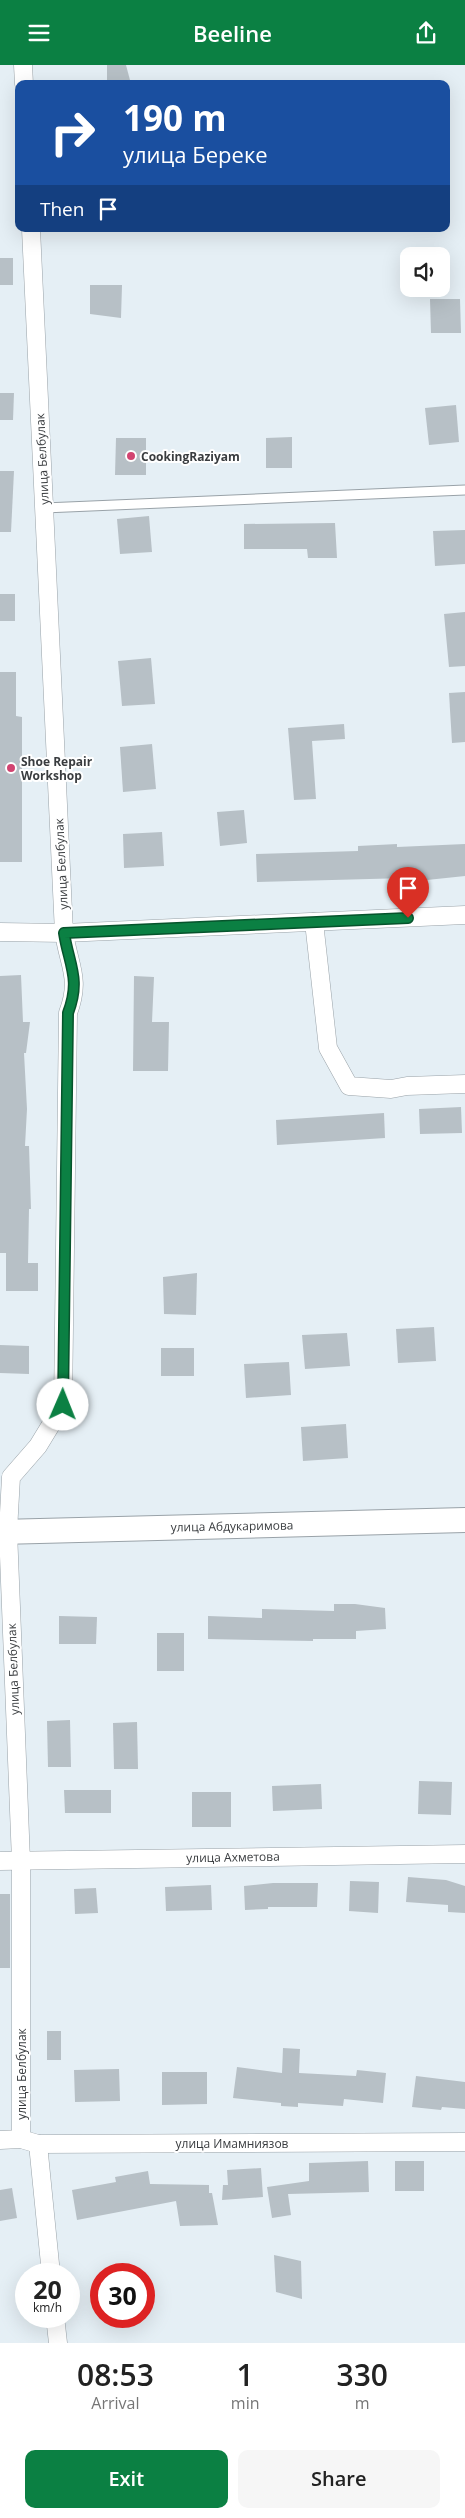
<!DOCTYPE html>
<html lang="en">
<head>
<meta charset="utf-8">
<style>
  body { margin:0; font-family:"Open Sans",sans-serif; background:#f6f6f6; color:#222; height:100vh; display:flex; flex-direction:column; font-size:19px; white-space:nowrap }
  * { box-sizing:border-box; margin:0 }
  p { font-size:16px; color:#767676 }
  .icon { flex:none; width:28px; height:28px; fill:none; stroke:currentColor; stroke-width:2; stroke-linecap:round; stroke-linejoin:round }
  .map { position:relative; height:2278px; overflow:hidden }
  .sheet { display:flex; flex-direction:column; background:#fff; flex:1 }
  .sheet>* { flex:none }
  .hud { position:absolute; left:15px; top:15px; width:435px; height:152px; border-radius:10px; box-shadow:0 5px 20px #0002; background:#1a4fa0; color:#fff; overflow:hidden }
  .fabs { position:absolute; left:400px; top:182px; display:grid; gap:10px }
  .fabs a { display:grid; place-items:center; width:50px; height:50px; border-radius:10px; background:#fff; box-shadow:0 5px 20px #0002; font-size:25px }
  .speed { position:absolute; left:15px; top:2198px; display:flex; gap:10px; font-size:25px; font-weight:700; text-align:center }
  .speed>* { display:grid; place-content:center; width:65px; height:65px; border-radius:50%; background:#fff; box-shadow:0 5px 20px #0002; line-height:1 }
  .speed small { font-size:12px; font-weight:400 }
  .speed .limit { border:8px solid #d22; background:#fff; color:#111 }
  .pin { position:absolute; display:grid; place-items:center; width:42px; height:42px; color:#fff; margin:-51px -21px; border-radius:50% 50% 50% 0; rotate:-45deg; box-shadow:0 0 5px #0007 }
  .pin .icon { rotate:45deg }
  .me { position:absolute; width:55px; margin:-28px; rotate:1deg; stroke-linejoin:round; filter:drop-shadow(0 0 4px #0008) }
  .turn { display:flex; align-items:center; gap:18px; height:105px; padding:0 25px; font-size:22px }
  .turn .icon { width:65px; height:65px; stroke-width:2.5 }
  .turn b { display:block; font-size:35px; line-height:42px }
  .then { display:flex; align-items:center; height:48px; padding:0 25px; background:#0003; gap:10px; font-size:19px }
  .eta { display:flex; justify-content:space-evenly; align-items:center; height:85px; text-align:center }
  .eta b { font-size:30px; font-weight:600; line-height:35px }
  .button { display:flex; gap:10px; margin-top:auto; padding:10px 25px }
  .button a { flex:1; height:58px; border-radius:10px; background:#0b8043; color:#fff; font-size:20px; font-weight:600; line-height:58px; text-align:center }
  .button a+a { background:#f6f6f6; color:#222 }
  header { display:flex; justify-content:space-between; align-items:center; height:65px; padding:0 25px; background:#0b8043; color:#fff; font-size:22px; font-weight:600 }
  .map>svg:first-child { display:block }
  .building { fill:#b7c0c6 }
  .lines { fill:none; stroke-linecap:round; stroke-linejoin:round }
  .service-casing { stroke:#99a2a8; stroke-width:11 }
  .minor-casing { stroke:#99a2a8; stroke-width:19 }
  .secondary-casing { stroke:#99a2a8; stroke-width:26 }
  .service { stroke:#fff; stroke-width:9 }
  .minor { stroke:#fff; stroke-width:18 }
  .secondary { stroke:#fff; stroke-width:24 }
  .route-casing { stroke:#07532c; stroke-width:12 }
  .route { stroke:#0b8043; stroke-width:9 }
  .poi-dot { fill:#d24471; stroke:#fff; stroke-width:2 }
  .labels { text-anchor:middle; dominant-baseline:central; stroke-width:4; stroke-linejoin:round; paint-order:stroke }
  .poi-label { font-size:12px; font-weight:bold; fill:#393c3f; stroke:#fff; text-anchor:start }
  .street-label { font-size:12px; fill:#393c3f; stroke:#fff }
</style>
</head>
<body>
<header><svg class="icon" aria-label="menu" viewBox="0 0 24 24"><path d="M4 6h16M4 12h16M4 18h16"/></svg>Beeline<svg class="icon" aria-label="share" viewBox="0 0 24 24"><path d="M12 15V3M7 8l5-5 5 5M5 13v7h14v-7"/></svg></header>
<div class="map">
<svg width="465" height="2278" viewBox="0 0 465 2278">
  <rect width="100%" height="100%" fill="#e5eff5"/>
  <g class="building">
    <polygon points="107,0 126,0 131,19 107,19"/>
    <rect x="0" y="193" width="13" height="27"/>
    <polygon points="90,220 122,220 121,253 90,249"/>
    <polygon points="430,234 460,234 461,268 431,268"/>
    <polygon points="0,328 14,328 13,355 0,355"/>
    <polygon points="456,340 459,377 429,380 425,343"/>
    <polygon points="292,372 292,403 266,403 266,373"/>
    <polygon points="116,373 146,373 146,410 115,410"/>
    <polygon points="0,406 14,406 11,467 0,467"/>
    <polygon points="149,451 152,487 120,489 117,454"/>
    <polygon points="335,458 337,493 308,493 307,484 244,484 244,459"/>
    <polygon points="465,465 465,499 435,501 433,466"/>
    <rect x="0" y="529" width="15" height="27"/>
    <polygon points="465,547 465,601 449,602 444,549"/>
    <polygon points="151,593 155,639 122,641 118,596"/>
    <polygon points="0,607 16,607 16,651 22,652 22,797 0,797"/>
    <polygon points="465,627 465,677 452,678 449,628"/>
    <polygon points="344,659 345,674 312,676 316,734 294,735 288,663"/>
    <polygon points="152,679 156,724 123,727 120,682"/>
    <polygon points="244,745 247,778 220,781 217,747"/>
    <polygon points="162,767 164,801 124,803 123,769"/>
    <polygon points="397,779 397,782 465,779 465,811 408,817 407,813 257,817 256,789 358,786 358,781"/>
    <polygon points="21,910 23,957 30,957 26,988 24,988 27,1044 25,1081 29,1081 31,1144 29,1144 28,1198 38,1198 38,1226 6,1226 6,1188 0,1188 0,911"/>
    <polygon points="134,911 154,912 152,957 169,957 168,1006 133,1006"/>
    <polygon points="461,1042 462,1068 420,1069 419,1044"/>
    <polygon points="384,1048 385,1073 277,1080 276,1055"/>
    <polygon points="197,1208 196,1250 164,1249 163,1212"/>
    <polygon points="434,1262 436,1296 398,1298 396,1264"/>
    <polygon points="347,1268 350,1301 305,1304 302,1270"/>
    <polygon points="0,1280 29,1281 29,1309 0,1308"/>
    <rect x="161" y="1283" width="33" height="28"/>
    <polygon points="289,1297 291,1330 246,1333 244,1299"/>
    <polygon points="346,1359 348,1393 303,1396 301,1362"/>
    <polygon points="334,1539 355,1539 385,1543 386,1564 356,1566 356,1574 313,1574 313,1576 208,1574 208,1551 262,1553 262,1544 334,1546"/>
    <polygon points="59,1551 97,1552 96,1579 59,1579"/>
    <rect x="157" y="1568" width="27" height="38"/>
    <polygon points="70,1655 71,1702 48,1702 47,1656"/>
    <polygon points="137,1657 138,1704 114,1704 113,1658"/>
    <polygon points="419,1716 452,1717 451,1750 418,1749"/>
    <polygon points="321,1719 322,1744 273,1746 272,1721"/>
    <polygon points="64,1725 111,1725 111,1748 65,1748"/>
    <rect x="192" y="1727" width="39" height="35"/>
    <polygon points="408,1812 446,1815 465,1821 465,1848 448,1847 448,1840 406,1837"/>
    <polygon points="350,1816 379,1817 378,1848 349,1846"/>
    <polygon points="273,1818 318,1818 317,1842 268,1842 268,1844 245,1845 244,1821"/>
    <polygon points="211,1820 212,1845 166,1846 165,1822"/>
    <polygon points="96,1823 98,1848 75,1849 74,1824"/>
    <rect x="0" y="1829" width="10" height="74"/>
    <rect x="47" y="1966" width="14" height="29"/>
    <polygon points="283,1983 300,1984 299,2008 356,2011 357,2005 386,2008 383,2038 344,2034 343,2041 298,2038 298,2042 281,2041 281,2038 233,2033 237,2002 282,2008"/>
    <polygon points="119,2004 120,2036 75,2037 74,2005"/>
    <polygon points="162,2007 207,2007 207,2039 162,2040"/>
    <polygon points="416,2011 465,2017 465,2044 442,2042 441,2045 412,2042"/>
    <polygon points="368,2096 369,2127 288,2129 291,2150 272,2153 267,2122 309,2116 309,2098"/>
    <rect x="395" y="2096" width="29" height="30"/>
    <polygon points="261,2103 263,2132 222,2135 223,2120 228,2120 227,2105"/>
    <polygon points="148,2106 150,2119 209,2120 209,2128 212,2128 218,2160 180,2161 176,2136 77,2155 72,2125 116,2117 115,2112"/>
    <polygon points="12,2123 17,2153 0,2156 0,2125"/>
    <polygon points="274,2190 301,2196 302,2234 276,2227"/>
  </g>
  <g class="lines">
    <g class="service-casing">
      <polyline id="service" points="44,443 465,425"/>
    </g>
    <g class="minor-casing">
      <g id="minor">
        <polyline points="23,0 24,19"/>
        <polyline points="314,857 328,983 349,1021 391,1024 407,1021 465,1019"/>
        <polyline points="0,867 64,868 465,850"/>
        <polyline points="0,1796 465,1789"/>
        <path d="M21,2074V1796L8,1466L11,1412L38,1381L63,1340L68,948C81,914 69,901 64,868L31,164"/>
        <polyline points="0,2075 21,2074 38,2079 465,2077"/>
        <polyline points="38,2079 51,2209"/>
        <polyline points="55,2251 58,2278"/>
      </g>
    </g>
    <g class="secondary-casing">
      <polyline id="secondary" points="0,1467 465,1455"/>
    </g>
    <use href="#service" class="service"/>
    <use href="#minor" class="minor"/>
    <use href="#secondary" class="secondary"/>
  </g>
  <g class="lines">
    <g class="route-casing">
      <path id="route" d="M63,1340L68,948C81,914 69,900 64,868L408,853"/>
    </g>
    <use href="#route" class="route"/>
  </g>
  <g class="poi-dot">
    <circle cx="131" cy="391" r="5"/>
    <circle cx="11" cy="703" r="5"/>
  </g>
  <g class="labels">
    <g class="poi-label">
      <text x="141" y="391">CookingRaziyam</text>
      <text x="21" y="696">Shoe Repair<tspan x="21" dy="14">Workshop</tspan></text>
    </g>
    <g class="street-label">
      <text transform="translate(42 394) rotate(-93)">улица Белбулак</text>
      <text transform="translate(61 799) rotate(-93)">улица Белбулак</text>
      <text transform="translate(232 1461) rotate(-1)">улица Абдукаримова</text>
      <text transform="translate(13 1604) rotate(-92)">улица Белбулак</text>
      <text transform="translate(233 1792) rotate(-1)">улица Ахметова</text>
      <text transform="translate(21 2009) rotate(-90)">улица Белбулак</text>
      <text x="232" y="2078">улица Имамниязов</text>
    </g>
  </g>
</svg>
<div class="fabs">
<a><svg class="icon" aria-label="sound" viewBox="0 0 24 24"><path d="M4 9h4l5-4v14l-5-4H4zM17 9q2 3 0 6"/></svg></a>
</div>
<div class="speed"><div>20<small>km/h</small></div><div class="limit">30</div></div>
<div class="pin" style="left:408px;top:853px;background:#d93025"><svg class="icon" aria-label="arrive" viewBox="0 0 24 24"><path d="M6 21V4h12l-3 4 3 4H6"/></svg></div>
<svg class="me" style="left:63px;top:1340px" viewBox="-20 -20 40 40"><circle r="19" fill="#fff"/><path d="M0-13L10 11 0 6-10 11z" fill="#0b8043"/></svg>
<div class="hud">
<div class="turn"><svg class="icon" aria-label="right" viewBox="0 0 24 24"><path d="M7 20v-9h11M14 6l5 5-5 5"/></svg><div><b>190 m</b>улица Береке</div></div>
<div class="then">Then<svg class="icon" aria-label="arrive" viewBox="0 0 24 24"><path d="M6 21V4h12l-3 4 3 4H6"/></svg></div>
</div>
</div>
<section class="sheet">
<div class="eta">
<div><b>08:53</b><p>Arrival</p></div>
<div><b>1</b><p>min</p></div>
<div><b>330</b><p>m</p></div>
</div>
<div class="button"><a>Exit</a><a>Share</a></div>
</section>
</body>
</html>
